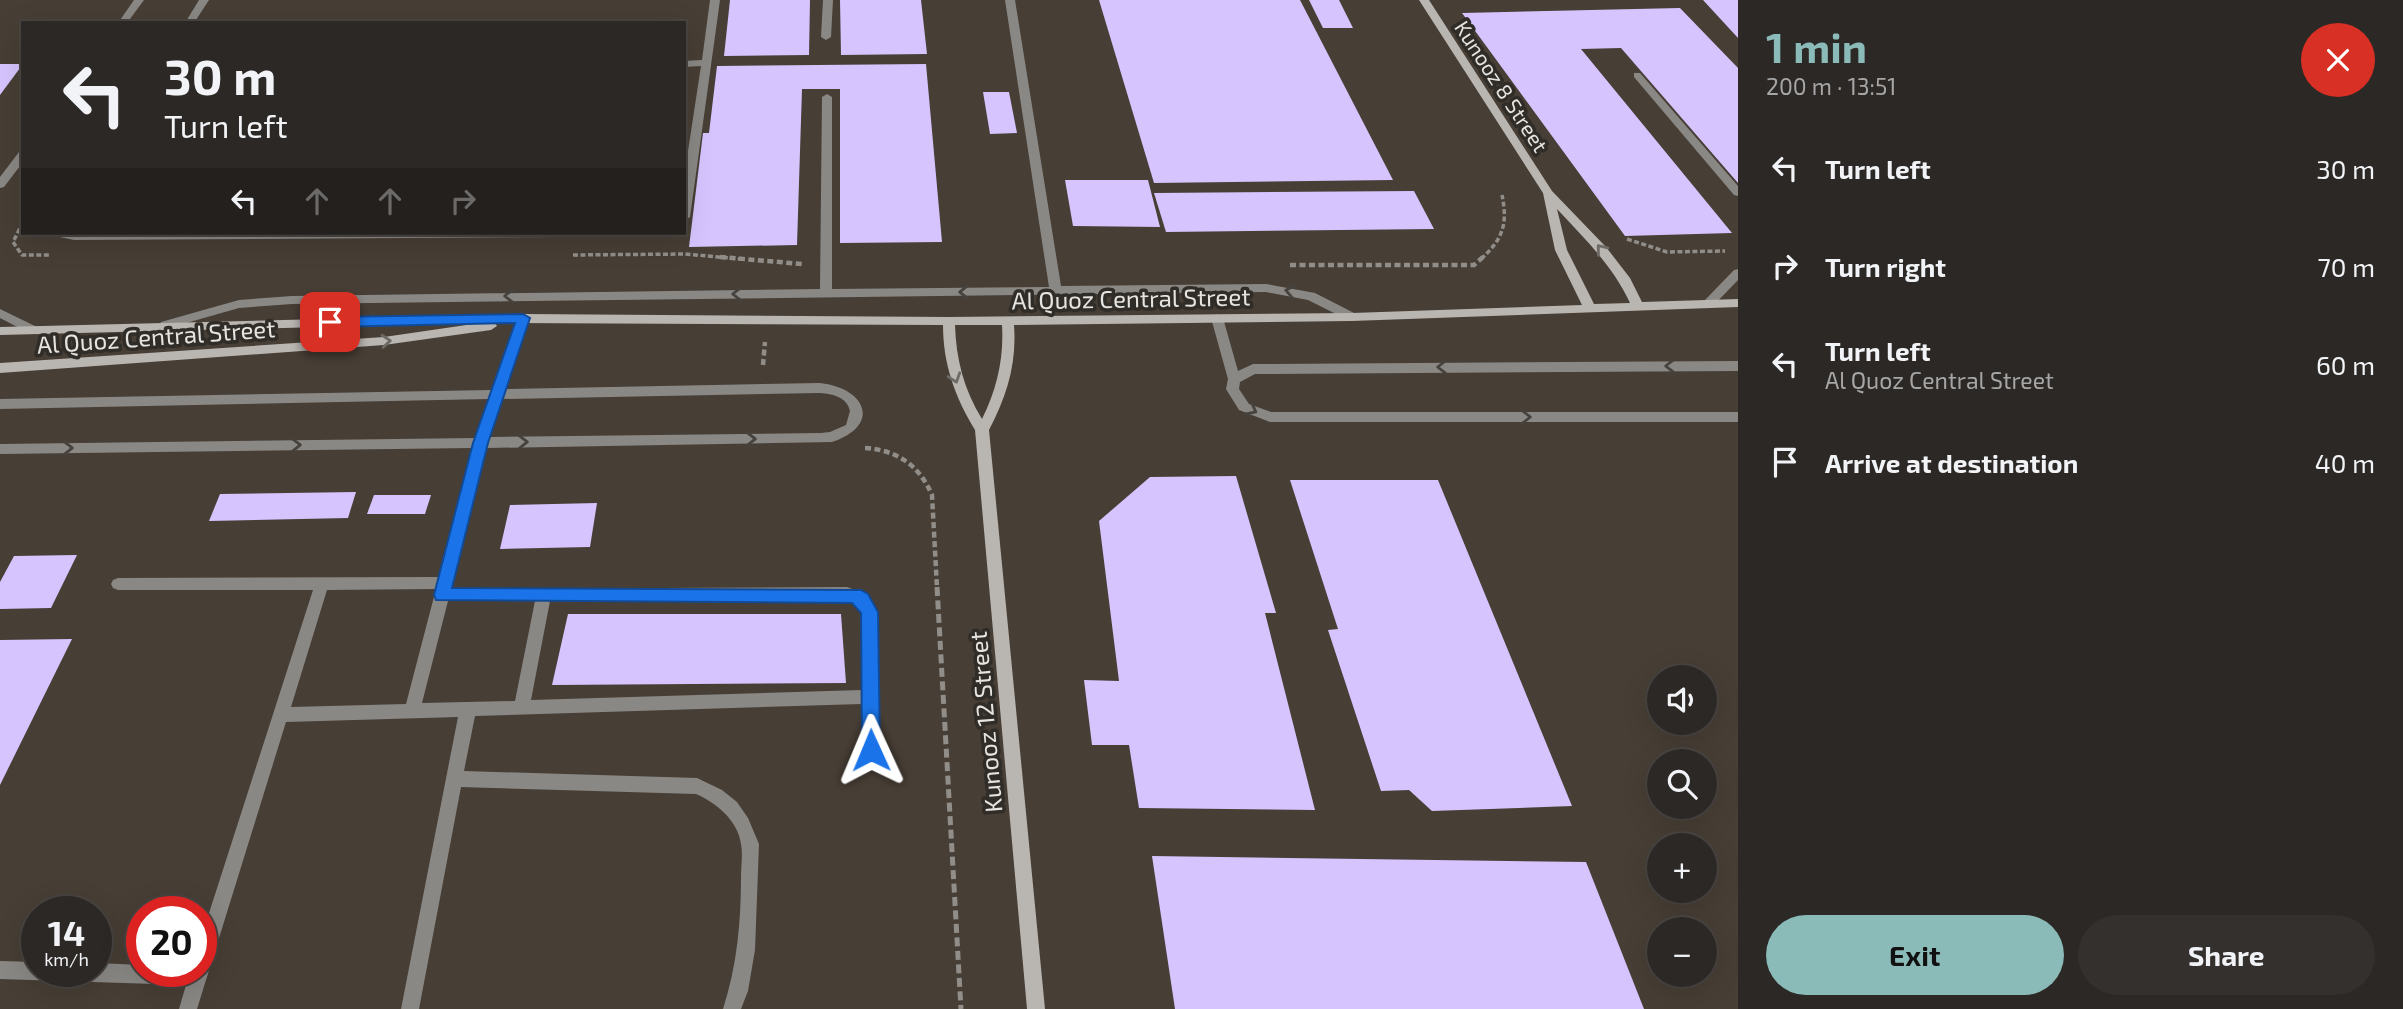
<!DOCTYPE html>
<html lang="en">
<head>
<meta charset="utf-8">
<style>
  body { margin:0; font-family:"Exo 2",sans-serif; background:#34302d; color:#f1f3f6; height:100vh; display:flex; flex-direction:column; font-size:26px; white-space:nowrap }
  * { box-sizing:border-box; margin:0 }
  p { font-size:23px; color:#a6a6a7 }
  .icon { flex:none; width:38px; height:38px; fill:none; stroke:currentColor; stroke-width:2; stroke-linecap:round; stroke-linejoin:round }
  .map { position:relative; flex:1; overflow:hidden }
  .side { display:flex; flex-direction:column; background:#2c2825; width:665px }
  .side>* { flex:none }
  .top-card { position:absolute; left:21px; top:21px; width:665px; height:214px; border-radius:0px; box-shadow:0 7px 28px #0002,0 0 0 2px #484442; background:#2c2825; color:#f1f3f6; overflow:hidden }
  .controls { position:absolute; left:1647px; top:665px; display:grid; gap:14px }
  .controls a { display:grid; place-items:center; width:70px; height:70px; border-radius:50%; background:#2c2825; box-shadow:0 7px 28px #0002,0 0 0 2px #484442; font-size:35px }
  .speed { position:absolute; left:21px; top:896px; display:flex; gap:14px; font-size:35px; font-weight:700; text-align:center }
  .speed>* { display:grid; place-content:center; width:91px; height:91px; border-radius:50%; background:#2c2825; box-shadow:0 7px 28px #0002,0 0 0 2px #484442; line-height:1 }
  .speed small { font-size:18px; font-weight:400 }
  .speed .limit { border:10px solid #d22; background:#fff; color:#111 }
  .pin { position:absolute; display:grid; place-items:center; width:60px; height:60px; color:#fff; margin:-30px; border-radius:14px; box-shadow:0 4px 10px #0006 }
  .me { position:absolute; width:77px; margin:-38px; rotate:359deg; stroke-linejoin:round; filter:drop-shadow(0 0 5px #0008) }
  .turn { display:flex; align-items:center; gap:24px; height:147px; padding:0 28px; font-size:32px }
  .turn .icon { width:91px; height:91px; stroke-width:2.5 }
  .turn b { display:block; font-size:49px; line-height:60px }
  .lanes { display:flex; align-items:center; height:66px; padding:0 28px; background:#0003; justify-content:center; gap:35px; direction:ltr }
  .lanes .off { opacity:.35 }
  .round { display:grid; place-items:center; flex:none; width:74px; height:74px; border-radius:37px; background:#34302d }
  .overview { display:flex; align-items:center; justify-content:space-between; height:119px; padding:0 28px }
  h1 { font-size:42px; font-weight:700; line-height:52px; color:#8bbbb9 }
  .button { display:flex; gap:14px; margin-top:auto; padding:14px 28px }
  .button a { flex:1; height:80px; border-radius:42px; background:#8bbbb9; color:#111; font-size:28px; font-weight:700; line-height:80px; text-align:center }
  .button a+a { background:#34302d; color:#f1f3f6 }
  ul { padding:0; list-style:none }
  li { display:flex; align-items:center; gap:21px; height:98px; padding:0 28px }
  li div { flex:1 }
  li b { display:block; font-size:26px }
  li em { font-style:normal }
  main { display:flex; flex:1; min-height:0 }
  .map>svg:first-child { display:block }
  .built { fill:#473e35; fill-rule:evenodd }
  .building { fill:#d6c4fe }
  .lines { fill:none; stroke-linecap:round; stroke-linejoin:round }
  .path-far2 { stroke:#918e8a; stroke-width:3.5; stroke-dasharray:5 2.5; stroke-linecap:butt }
  .path-far1 { stroke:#918e8a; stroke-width:4.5; stroke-dasharray:6 3.5; stroke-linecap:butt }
  .path { stroke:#918e8a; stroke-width:5; stroke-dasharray:9 4.5; stroke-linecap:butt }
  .lane { fill:#8a8885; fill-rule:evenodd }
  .street { fill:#8a8885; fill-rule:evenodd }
  .secondary { fill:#b9b5b1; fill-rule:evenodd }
  .oneway { stroke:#6e6a65 }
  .oneway2 { stroke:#46433e }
  .route { fill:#1a73e8; stroke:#114b97; stroke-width:2 }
  .labels { text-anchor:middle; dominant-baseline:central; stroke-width:7; stroke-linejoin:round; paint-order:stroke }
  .far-street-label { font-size:21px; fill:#e6e4e1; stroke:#302c27 }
  .street-label { font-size:24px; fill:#e6e4e1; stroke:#302c27 }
</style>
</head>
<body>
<main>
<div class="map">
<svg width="1738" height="1009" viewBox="0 0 1738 1009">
  <rect width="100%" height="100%" fill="#3a3631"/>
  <path class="built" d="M0,0H1738V1009H0ZM23,23H684V233H23ZM1659,677H1704V723H1659ZM1659,761H1704V807H1659ZM1659,845H1704V891H1659ZM37,912H96V971H37ZM142,912H201V971H142ZM1659,929H1704V975H1659Z"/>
  <g class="building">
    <polygon points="730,0 810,0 809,55 724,56"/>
    <polygon points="840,0 921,0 927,54 841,55"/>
    <polygon points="1099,0 1300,0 1393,180 1154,183"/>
    <polygon points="1309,0 1339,0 1353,28 1323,28"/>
    <polygon points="1703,0 1738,0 1738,38"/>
    <polygon points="1680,8 1738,68 1738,183 1621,48 1581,49 1732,233 1625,236 1462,13"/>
    <polygon points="0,64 23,64 0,95"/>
    <polygon points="926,64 942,242 840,243 840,89 802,89 797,245 689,247 703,133 709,133 717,66"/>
    <polygon points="983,92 1009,92 1017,133 990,134"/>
    <polygon points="1065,180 1148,180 1160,227 1073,226"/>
    <polygon points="1414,191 1434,229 1166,232 1154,193"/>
    <polygon points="1236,476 1276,613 1265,613 1315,810 1139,808 1129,745 1092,745 1084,680 1119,681 1099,521 1150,477"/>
    <polygon points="1290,480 1438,480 1572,806 1432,811 1409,790 1381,791 1328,630 1338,629"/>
    <polygon points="356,492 348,518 209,521 220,494"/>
    <polygon points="374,495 431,495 425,514 367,514"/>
    <polygon points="597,503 590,547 500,549 510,505"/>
    <polygon points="77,555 51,608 0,609 0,582 14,556"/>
    <polygon points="568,614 841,614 846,683 552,685"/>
    <polygon points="72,639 0,785 0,640"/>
    <polygon points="1152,856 1586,862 1644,1009 1175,1009"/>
  </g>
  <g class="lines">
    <g class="path-far2">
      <polyline points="23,222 13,242 22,255 50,255"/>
      <polyline points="1627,239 1667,252 1725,251"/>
      <polyline points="573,255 685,254 741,259"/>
      <path d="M1481,259C1503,239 1508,224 1502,195"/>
    </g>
    <g class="path-far1">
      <polyline points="720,257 802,264"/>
      <polyline points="1290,265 1474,265 1483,257"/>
      <polyline points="763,365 765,342"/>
      <path d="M865,448C897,450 919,465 932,495L937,588"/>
    </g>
    <polyline class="path" points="937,587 961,1009"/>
    <g class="lane">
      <polygon points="199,0 209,0 194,23 185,23"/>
      <polygon points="710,0 720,0 690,217 684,221 684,177 701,66 684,67 684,61 702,60"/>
      <polygon points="823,0 833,0 831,37 826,40 821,37"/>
      <polygon points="1005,0 1015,0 1061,286 1266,284 1315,293 1356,314 1358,317 1356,320 1348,320 1308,300 1266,292 292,304 239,308 165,329 159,325 161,322 239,300 292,296 820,289 822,97 827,94 832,97 832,289 1049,287"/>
      <polygon points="1634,73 1640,73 1738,186 1738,196 1734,195 1634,77"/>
      <polygon points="53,233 567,233 561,237 74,240 55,236"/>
      <polygon points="1738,269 1738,280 1713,306 1705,306 1703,303 1705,300 1734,270"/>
      <path d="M523,314L529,318L505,389L820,383C866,388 882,425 832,442L487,448L451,589L847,587C862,592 870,597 877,612L879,750L877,755L871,758L865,755L863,750L862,704L475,716L464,771L697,778L722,790L737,802L748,818L759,844L755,950L748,991L741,1009H723C737,966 741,922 741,877C741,866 743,854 741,844C738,821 717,803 696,794L461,787L419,1009H401L458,717L286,722L197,1009H179L186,985L0,979V961L37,962V971H96V963L142,965V971H201V938L313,590H118L113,588L111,584L113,580L118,578L439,577L473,448L0,454V444L476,438L489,399L0,409V399L492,390L517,318ZM820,393C833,394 847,397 850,411L846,425L830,432L821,433L490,437L502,399ZM436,589L406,704L291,707L327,590ZM846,599L855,604L861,612L862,690L531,700L550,601ZM448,601H535L515,701L422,703Z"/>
      <polygon points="1217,314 1223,318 1238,371 1253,364 1738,361 1738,371 1255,374 1240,382 1239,389 1249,404 1271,412 1738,412 1738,422 1270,422 1239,410 1226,389 1228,379 1211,318"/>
    </g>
    <g class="street">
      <polygon points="134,0 144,0 127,23 118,23"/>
      <polygon points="23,151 23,162 4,187 0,188 0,177 19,152"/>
      <polygon points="0,309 37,327 39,330 37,333 29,333 0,318"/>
    </g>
    <path class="secondary" d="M1419,0H1429L1552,191L1606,247L1630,278L1642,302L1738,299V307L1352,321L1014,325C1017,363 1007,396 989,430L1045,1009H1027L975,430C955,397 943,364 943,325L495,323L497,326L491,330L384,345L0,373V363L384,337L480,323L0,335V327L523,314L949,317L1352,313L1582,305L1555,250L1543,193ZM1557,209C1585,239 1613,266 1630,303L1594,304L1567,250ZM955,325H1002C1004,358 997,389 982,419C964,390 956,359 955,325Z"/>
  </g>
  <defs><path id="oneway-chevron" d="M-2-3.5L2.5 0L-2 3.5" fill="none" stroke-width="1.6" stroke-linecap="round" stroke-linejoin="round" transform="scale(1.75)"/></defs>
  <g class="oneway">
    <use href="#oneway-chevron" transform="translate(1601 249) rotate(-129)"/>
    <use href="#oneway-chevron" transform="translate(386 341) rotate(-5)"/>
    <use href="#oneway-chevron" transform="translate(955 378) rotate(72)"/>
  </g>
  <g class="oneway2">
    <use href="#oneway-chevron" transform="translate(1290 291) rotate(-169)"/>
    <use href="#oneway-chevron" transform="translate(964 292) rotate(179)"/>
    <use href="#oneway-chevron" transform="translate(737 294) rotate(180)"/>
    <use href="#oneway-chevron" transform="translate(509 296) rotate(180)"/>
    <use href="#oneway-chevron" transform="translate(1670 366) rotate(180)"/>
    <use href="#oneway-chevron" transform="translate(1442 367) rotate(180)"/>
    <use href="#oneway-chevron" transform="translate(1252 410) rotate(27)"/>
    <use href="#oneway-chevron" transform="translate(1526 417)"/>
    <use href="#oneway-chevron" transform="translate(751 439) rotate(-1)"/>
    <use href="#oneway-chevron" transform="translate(523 442) rotate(-1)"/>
    <use href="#oneway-chevron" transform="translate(296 445) rotate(-1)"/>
    <use href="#oneway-chevron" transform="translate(68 448) rotate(-1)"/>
  </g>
  <polygon class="route" points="523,314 530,318 488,443 452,588 861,590 868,594 878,612 880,750 878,756 871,758 865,756 862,750 861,613 852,603 436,600 434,595 473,443 515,323 330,327 323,322 330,317"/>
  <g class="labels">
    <g class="far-street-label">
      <text transform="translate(1502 86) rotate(57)">Kunooz 8 Street</text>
    </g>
    <g class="street-label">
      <text transform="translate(1131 298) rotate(-1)">Al Quoz Central Street</text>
      <text transform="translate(156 336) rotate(-4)">Al Quoz Central Street</text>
      <text transform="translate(985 722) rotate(-95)">Kunooz 12 Street</text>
    </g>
  </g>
</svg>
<div class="controls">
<a><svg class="icon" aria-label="sound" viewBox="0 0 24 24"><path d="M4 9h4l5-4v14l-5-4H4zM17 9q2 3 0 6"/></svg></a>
<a><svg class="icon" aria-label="search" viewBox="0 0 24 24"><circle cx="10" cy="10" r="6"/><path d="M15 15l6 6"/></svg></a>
<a>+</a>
<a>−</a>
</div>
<div class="speed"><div>14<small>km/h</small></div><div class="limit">20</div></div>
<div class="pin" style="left:330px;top:322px;background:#d93025"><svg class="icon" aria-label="arrive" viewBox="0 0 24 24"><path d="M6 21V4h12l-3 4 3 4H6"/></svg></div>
<svg class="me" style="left:871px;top:750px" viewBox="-20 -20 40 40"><path d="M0-17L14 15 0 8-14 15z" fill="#1a73e8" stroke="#fff" stroke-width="4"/></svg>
<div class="top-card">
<div class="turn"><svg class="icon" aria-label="left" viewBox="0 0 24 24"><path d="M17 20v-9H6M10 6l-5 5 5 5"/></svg><div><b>30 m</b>Turn left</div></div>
<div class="lanes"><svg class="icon" aria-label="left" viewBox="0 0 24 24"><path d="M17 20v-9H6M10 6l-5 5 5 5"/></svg><svg class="icon off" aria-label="ahead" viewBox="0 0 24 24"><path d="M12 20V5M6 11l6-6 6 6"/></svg><svg class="icon off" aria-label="ahead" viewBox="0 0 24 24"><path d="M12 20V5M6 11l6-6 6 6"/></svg><svg class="icon off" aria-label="right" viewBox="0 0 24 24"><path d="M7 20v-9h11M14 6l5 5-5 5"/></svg></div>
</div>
</div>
<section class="side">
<div class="overview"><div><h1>1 min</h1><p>200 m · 13:51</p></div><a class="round" style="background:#d93025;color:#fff"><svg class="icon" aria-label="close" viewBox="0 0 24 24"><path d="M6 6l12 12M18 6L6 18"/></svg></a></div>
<ul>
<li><svg class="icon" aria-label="left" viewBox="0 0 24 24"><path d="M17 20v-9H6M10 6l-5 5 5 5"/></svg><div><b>Turn left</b></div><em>30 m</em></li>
<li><svg class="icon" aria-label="right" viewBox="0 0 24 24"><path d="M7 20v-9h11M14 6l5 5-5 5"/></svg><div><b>Turn right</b></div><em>70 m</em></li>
<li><svg class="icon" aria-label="left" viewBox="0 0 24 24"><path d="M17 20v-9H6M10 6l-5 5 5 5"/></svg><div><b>Turn left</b><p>Al Quoz Central Street</p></div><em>60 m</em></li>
<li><svg class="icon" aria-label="arrive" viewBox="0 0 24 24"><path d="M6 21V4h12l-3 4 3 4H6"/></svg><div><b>Arrive at destination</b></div><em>40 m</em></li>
</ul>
<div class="button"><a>Exit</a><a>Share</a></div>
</section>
</main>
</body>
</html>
